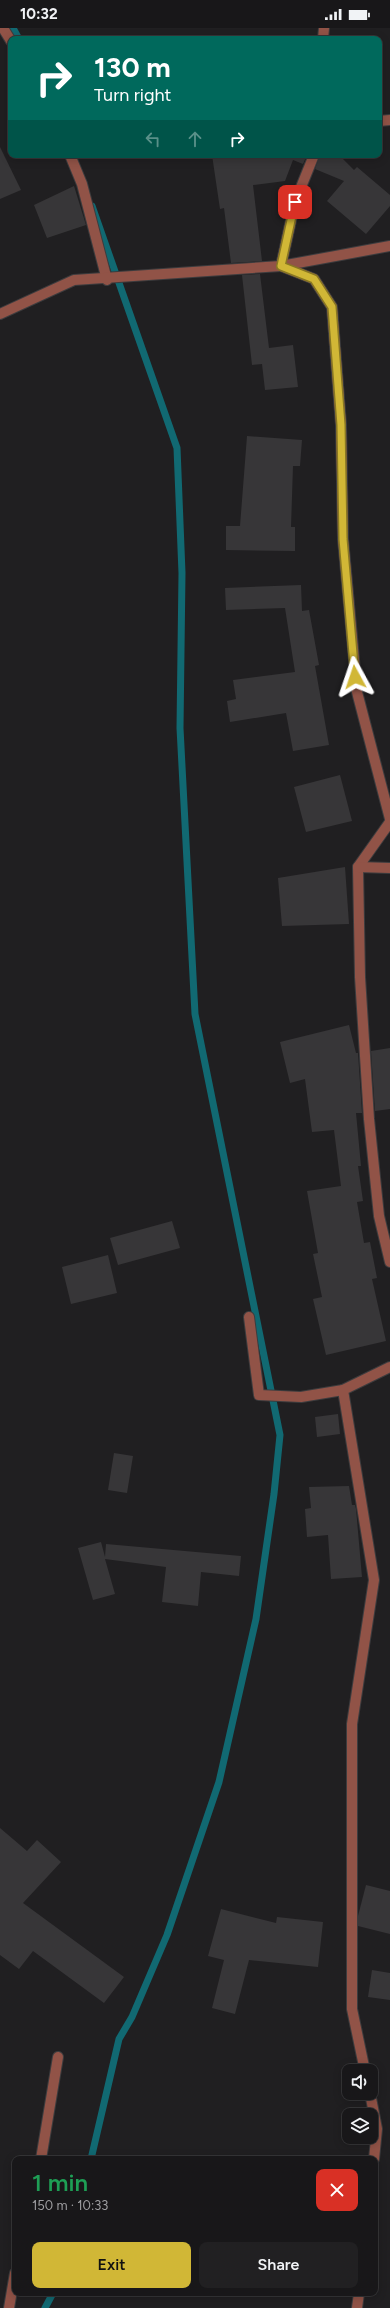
<!DOCTYPE html>
<html lang="en">
<head>
<meta charset="utf-8">
<style>
  body { margin:0; font-family:Figtree,sans-serif; background:#212022; color:#f1f3f6; height:100vh; display:flex; flex-direction:column; font-size:15px; white-space:nowrap }
  * { box-sizing:border-box; margin:0 }
  p { font-size:13px; color:#9f9fa2 }
  .icon { flex:none; width:22px; height:22px; fill:none; stroke:currentColor; stroke-width:2; stroke-linecap:round; stroke-linejoin:round }
  .map { position:relative; flex:1; overflow:hidden }
  .side { position:absolute; left:12px; top:2128px; width:366px; height:140px; display:flex; flex-direction:column; background:#181719; border-radius:8px; box-shadow:0 2px 10px #0003,0 0 0 1px #363638 }
  .side>* { flex:none }
  .banner { position:absolute; left:8px; top:8px; width:374px; height:122px; border-radius:8px; box-shadow:0 2px 10px #0003,0 0 0 1px #363638; background:#00695c; color:#fff; overflow:hidden }
  .controls { position:absolute; left:342px; top:2036px; display:grid; gap:8px }
  .controls a { display:grid; place-items:center; width:36px; height:36px; border-radius:8px; background:#181719; box-shadow:0 2px 10px #0003,0 0 0 1px #363638; font-size:20px }
  .pin { position:absolute; display:grid; place-items:center; width:34px; height:34px; color:#fff; margin:-17px; border-radius:8px; box-shadow:0 2px 6px #0006 }
  .me { position:absolute; width:44px; margin:-22px; rotate:355deg; stroke-linejoin:round; filter:drop-shadow(0 0 3px #0008) }
  .turn { display:flex; align-items:center; gap:14px; height:84px; padding:0 20px; font-size:18px }
  .turn .icon { width:52px; height:52px; stroke-width:2.5 }
  .turn b { display:block; font-size:28px; line-height:34px }
  .lanes { display:flex; align-items:center; height:38px; padding:0 20px; background:#0003; justify-content:center; gap:20px; direction:ltr }
  .lanes .off { opacity:.35 }
  .round { display:grid; place-items:center; flex:none; width:42px; height:42px; border-radius:8px; background:#212022 }
  .overview { display:flex; align-items:center; justify-content:space-between; height:68px; padding:0 20px }
  h1 { font-size:24px; font-weight:600; line-height:30px; color:#1e9e55 }
  .cta { display:flex; gap:8px; margin-top:auto; padding:8px 20px }
  .cta a { flex:1; height:46px; border-radius:8px; background:#d1b736; color:#111; font-size:16px; font-weight:600; line-height:46px; text-align:center }
  .cta a+a { background:#212022; color:#f1f3f6 }
  .status { display:flex; justify-content:space-between; align-items:center; height:28px; padding:0 20px; background:#181719; direction:ltr }
  .status svg { height:11px; fill:currentColor }
  .map>svg:first-child { display:block }
  .lines { fill:none; stroke-linecap:round; stroke-linejoin:round }
  .stream { stroke:#116972; stroke-width:7 }
  .building { fill:#373638 }
  .minor-casing { stroke:#3d3c3e; stroke-width:12 }
  .minor { stroke:#915347; stroke-width:10 }
  .route-casing { stroke:#887723; stroke-width:10 }
  .route { stroke:#d1b736; stroke-width:7 }
</style>
</head>
<body>
<div class="status"><b>10:32</b><svg viewBox="0 0 49 12"><path d="M0 12V9h3v3zM5 12V6h3v6zM10 12V3h3v9zM15 12V0h3v12zM26 1h20v11H26zM47 4h2v5h-2z"/></svg></div>
<div class="map">
<svg width="390" height="2280" viewBox="0 0 390 2280">
  <rect width="100%" height="100%" fill="#201f21"/>
  <g class="lines">
    <g class="stream">
      <polyline points="13,0 19,11"/>
      <polyline points="91,2131 119,2011 132,1989 167,1907 219,1754 256,1591 274,1466 280,1407 195,986 180,700 182,545 177,420 92,178"/>
      <polyline points="45,2280 53,2265"/>
    </g>
  </g>
  <g class="building">
    <polygon points="0,119 21,162 0,171"/>
    <polygon points="212,127 307,127 303,136 293,132 285,153 253,157 262,233 231,235 224,180 220,181"/>
    <polygon points="320,127 339,127 354,142 357,139 390,167 390,178 366,206 327,173 344,153 315,141"/>
    <polygon points="74,158 86,197 47,210 34,177"/>
    <polygon points="260,246 269,320 293,317 298,359 265,362 262,336 252,337 242,247"/>
    <polygon points="247,408 302,412 300,438 293,438 291,499 295,499 295,523 226,522 226,498 240,498"/>
    <polygon points="301,557 302,583 309,582 319,637 315,638 329,717 293,723 286,685 230,694 227,673 236,671 233,652 295,644 285,580 226,582 225,560"/>
    <polygon points="340,747 352,793 306,804 294,759"/>
    <polygon points="345,839 349,896 282,898 278,850"/>
    <polygon points="349,997 356,1025 358,1025 362,1085 356,1085 361,1138 358,1138 363,1173 357,1174 364,1215 370,1214 377,1250 372,1251 386,1313 326,1327 313,1271 322,1269 313,1226 318,1225 307,1163 341,1158 334,1102 312,1104 305,1051 290,1055 280,1014"/>
    <polygon points="390,1020 390,1081 375,1083 371,1023"/>
    <polygon points="172,1193 180,1220 118,1237 110,1210"/>
    <polygon points="108,1227 117,1265 71,1276 62,1239"/>
    <polygon points="338,1386 340,1406 317,1409 315,1389"/>
    <polygon points="114,1425 133,1428 127,1465 108,1462"/>
    <polygon points="349,1458 352,1477 355,1477 356,1481 362,1549 331,1551 328,1507 307,1509 305,1481 311,1480 309,1459"/>
    <polygon points="101,1514 105,1529 106,1516 241,1528 239,1548 201,1544 198,1578 162,1574 166,1539 105,1531 115,1566 93,1572 78,1520"/>
    <polygon points="0,1800 27,1823 37,1812 61,1834 23,1875 124,1949 104,1975 33,1923 19,1941 0,1927"/>
    <polygon points="366,1857 390,1863 390,1906 358,1898 358,1888"/>
    <polygon points="221,1881 276,1895 277,1889 323,1894 318,1939 249,1932 235,1986 212,1980 224,1932 208,1928"/>
    <polygon points="372,1942 390,1945 390,1972 368,1969"/>
  </g>
  <g class="lines">
    <g class="minor-casing">
      <g id="minor">
        <polyline points="3,0 11,13"/>
        <polyline points="323,11 324,0"/>
        <polyline points="379,93 390,92"/>
        <polyline points="70,127 82,156 107,252"/>
        <polyline points="314,127 295,174 281,238 314,251 332,279 341,397 343,511 357,664 390,791"/>
        <polyline points="0,286 74,252 281,238 390,218"/>
        <polyline points="390,794 358,839 360,949 369,1091 379,1188 390,1234"/>
        <polyline points="358,839 390,840"/>
        <polyline points="249,1289 259,1367 301,1369 343,1362"/>
        <polyline points="365,2043 352,1981 352,1696 374,1552 343,1362 390,1339"/>
        <polyline points="370,2065 377,2101 374,2131"/>
        <polyline points="41,2131 58,2029"/>
        <polyline points="9,2280 15,2245"/>
        <polyline points="357,2280 359,2265"/>
      </g>
    </g>
    <use href="#minor" class="minor"/>
  </g>
  <g class="lines">
    <g class="route-casing">
      <polyline id="route" points="295,174 281,238 314,251 332,279 341,397 343,511 355,649"/>
    </g>
    <use href="#route" class="route"/>
  </g>
</svg>
<div class="controls">
<a><svg class="icon" aria-label="sound" viewBox="0 0 24 24"><path d="M4 9h4l5-4v14l-5-4H4zM17 9q2 3 0 6"/></svg></a>
<a><svg class="icon" aria-label="layers" viewBox="0 0 24 24"><path d="M12 4l9 5-9 5-9-5zM3 14l9 5 9-5"/></svg></a>
</div>
<div class="pin" style="left:295px;top:174px;background:#d93025"><svg class="icon" aria-label="arrive" viewBox="0 0 24 24"><path d="M6 21V4h12l-3 4 3 4H6"/></svg></div>
<svg class="me" style="left:355px;top:649px" viewBox="-20 -20 40 40"><path d="M0-17L14 15 0 8-14 15z" fill="#d1b736" stroke="#fff" stroke-width="4"/></svg>
<div class="banner">
<div class="turn"><svg class="icon" aria-label="right" viewBox="0 0 24 24"><path d="M7 20v-9h11M14 6l5 5-5 5"/></svg><div><b>130 m</b>Turn right</div></div>
<div class="lanes"><svg class="icon off" aria-label="left" viewBox="0 0 24 24"><path d="M17 20v-9H6M10 6l-5 5 5 5"/></svg><svg class="icon off" aria-label="ahead" viewBox="0 0 24 24"><path d="M12 20V5M6 11l6-6 6 6"/></svg><svg class="icon" aria-label="right" viewBox="0 0 24 24"><path d="M7 20v-9h11M14 6l5 5-5 5"/></svg></div>
</div>
<section class="side">
<div class="overview"><div><h1>1 min</h1><p>150 m · 10:33</p></div><a class="round" style="background:#d93025;color:#fff"><svg class="icon" aria-label="close" viewBox="0 0 24 24"><path d="M6 6l12 12M18 6L6 18"/></svg></a></div>
<div class="cta"><a>Exit</a><a>Share</a></div>
</section>
</div>
</body>
</html>
